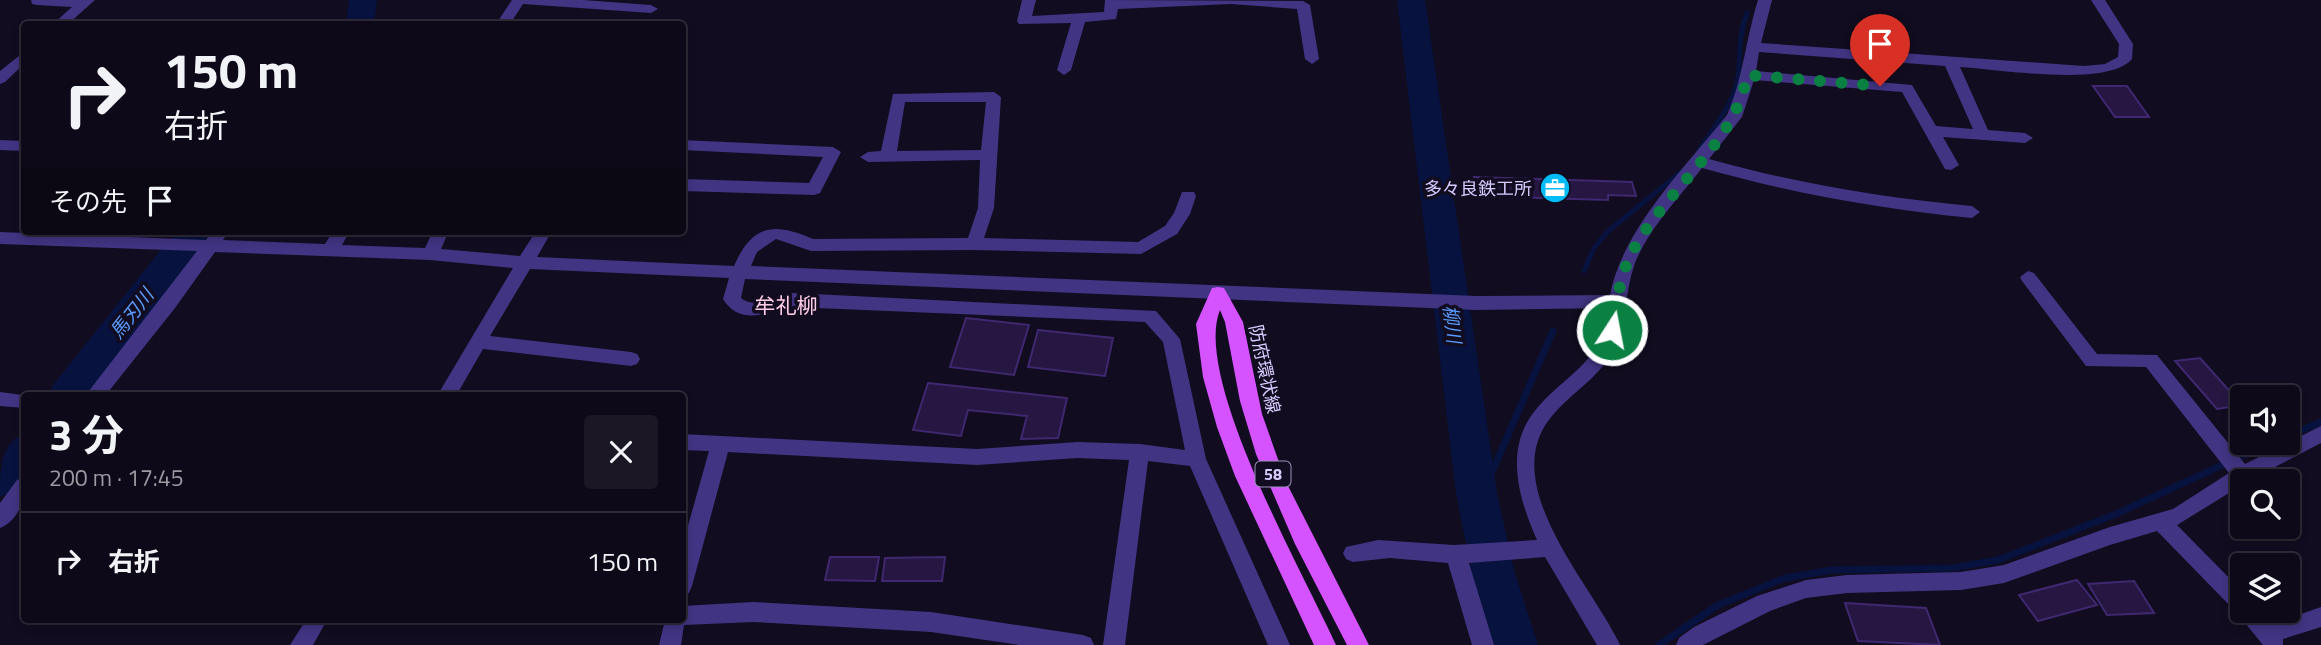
<!DOCTYPE html>
<html lang="ja">
<head>
<meta charset="utf-8">
<style>
  body { margin:0; font-family:"Titillium Web","Noto Sans JP",sans-serif; background:#1c1725; color:#f1f3f6; height:100vh; display:flex; flex-direction:column; font-size:26px; white-space:nowrap }
  * { box-sizing:border-box; margin:0 }
  p { font-size:23px; color:#9b9aa2 }
  .icon { flex:none; width:38px; height:38px; fill:none; stroke:currentColor; stroke-width:2; stroke-linecap:round; stroke-linejoin:round }
  .map { position:relative; flex:1; overflow:hidden }
  .details { position:absolute; left:21px; top:392px; width:665px; height:231px; display:flex; flex-direction:column; background:#0e0918; border-radius:7px; box-shadow:0 4px 10px #0003,0 0 0 2px #2e2a37 }
  .details>* { flex:none }
  .guide { position:absolute; left:21px; top:21px; width:665px; height:214px; border-radius:7px; box-shadow:0 4px 10px #0003,0 0 0 2px #2e2a37; background:#0e0918; color:#f1f3f6; overflow:hidden }
  .fabs { position:absolute; left:2230px; top:385px; display:grid; gap:14px }
  .fabs a { display:grid; place-items:center; width:70px; height:70px; border-radius:7px; background:#0e0918; box-shadow:0 4px 10px #0003,0 0 0 2px #2e2a37; font-size:35px }
  .pin { position:absolute; display:grid; place-items:center; width:60px; height:60px; color:#fff; margin:-72px -30px; border-radius:50% 50% 50% 0; rotate:-45deg; box-shadow:0 0 7px #0007 }
  .pin .icon { rotate:45deg }
  .me { position:absolute; width:77px; margin:-38px; rotate:11deg; stroke-linejoin:round; filter:drop-shadow(0 0 5px #0008) }
  .turn { display:flex; align-items:center; gap:24px; height:147px; padding:0 28px; font-size:32px }
  .turn .icon { width:91px; height:91px; stroke-width:2.5 }
  .turn b { display:block; font-size:49px; line-height:60px }
  .then { display:flex; align-items:center; height:66px; padding:0 28px; background:#0003; gap:14px; font-size:26px }
  .round { display:grid; place-items:center; flex:none; width:74px; height:74px; border-radius:7px; background:#1c1725 }
  .summary { display:flex; align-items:center; justify-content:space-between; height:119px; padding:0 28px }
  h1 { font-size:42px; font-weight:700; line-height:52px }
  ul { padding:0; list-style:none }
  li { display:flex; align-items:center; gap:21px; height:98px; padding:0 28px; border-top:2px solid #2e2a37 }
  li div { flex:1 }
  li b { display:block; font-size:26px }
  li em { font-style:normal }
  .map>svg:first-child { display:block }
  .lines { fill:none; stroke-linecap:round; stroke-linejoin:round }
  .stream-far1 { stroke:#07133e; stroke-width:5 }
  .stream { stroke:#07133e; stroke-width:7 }
  .river { fill:#07133e; fill-rule:evenodd }
  .building { fill:#251742; stroke:#3f286f; stroke-width:2 }
  .minor { fill:#413482; fill-rule:evenodd }
  .major { fill:#d552ff; fill-rule:evenodd }
  .route { stroke:#0b8043; stroke-width:12; stroke-dasharray:0 21.6 }
  .labels { text-anchor:middle; dominant-baseline:central; stroke-width:7; stroke-linejoin:round; paint-order:stroke }
  .shield { fill:#120c20; stroke:#9d92bc; stroke-width:2 }
  .shield-label { font-size:16px; font-weight:bold; fill:#d8cbff }
  .poi-label { font-size:18px; fill:#d8cbff; stroke:#120c20; text-anchor:end }
  .street-label { font-size:18px; fill:#d8cbff; stroke:#120c20 }
  .water-label { font-size:19px; font-style:italic; fill:#599cff; stroke:#120c20 }
  .quarter-label { font-size:21px; fill:#ffcde6; stroke:#120c20 }
</style>
</head>
<body>
<div class="map">
<svg width="2321" height="645" viewBox="0 0 2321 645">
  <rect width="100%" height="100%" fill="#120c20"/>
  <g class="lines">
    <g class="stream-far1">
      <path d="M1699,150C1713,128 1734,104 1738,78C1741,55 1738,35 1747,13"/>
      <polyline points="1584,271 1594,248 1607,232 1681,172"/>
    </g>
    <g class="stream">
      <polyline points="2287,436 2321,422"/>
      <polyline points="1475,485 1492,472 1553,331"/>
      <polyline points="1659,645 1718,605 1785,578 1832,570 1952,568 1998,560 2116,514 2270,443"/>
    </g>
    <g class="river">
      <polygon points="349,0 377,0 374,24 346,24"/>
      <polygon points="1397,0 1425,0 1497,493 1514,570 1538,645 1494,645 1471,570 1456,493"/>
      <polygon points="176,231 212,231 89,396 48,396 53,385"/>
      <path d="M24,433C27,462 31,486 0,497C0,468 0,445 24,433Z"/>
    </g>
  </g>
  <g class="building">
    <polygon points="2093,86 2127,86 2149,117 2115,117"/>
    <polygon points="1474,177 1632,182 1636,196 1608,195 1608,200 1477,196"/>
    <polygon points="966,318 1029,325 1014,375 950,367"/>
    <polygon points="1038,330 1113,338 1105,376 1028,367"/>
    <polygon points="2200,358 2242,405 2217,409 2175,361"/>
    <polygon points="928,383 1067,398 1058,438 1021,439 1027,416 968,410 961,436 913,430"/>
    <polygon points="830,557 879,557 875,581 825,580"/>
    <polygon points="945,557 942,581 882,581 885,558"/>
    <polygon points="2077,580 2097,605 2038,621 2019,595"/>
    <polygon points="2134,581 2154,613 2107,615 2088,584"/>
    <polygon points="1845,603 1926,608 1940,645 1858,641"/>
  </g>
  <g class="lines">
    <g class="minor">
      <polygon points="31,0 95,0 68,24 53,24 72,7 37,5 32,4"/>
      <polygon points="512,0 583,0 651,5 658,9 651,13 523,4 510,24 496,24"/>
      <polygon points="1022,0 1036,0 1032,16 1104,12 1105,0 1303,1 1310,5 1319,59 1312,64 1305,59 1297,9 1231,4 1118,9 1116,19 1085,22 1071,70 1064,75 1057,70 1071,23 1019,24 1017,21"/>
      <path d="M1758,0H1772L1761,43L2084,66L2105,64L2118,57L2119,44L2091,0H2105L2133,44L2132,59C2107,88 1998,69 1960,67L1988,130L2025,133L2033,138L2025,143L1943,137L1959,165L1951,170L1945,169L1902,92L1754,80L1742,117L1709,159C1795,183 1883,198 1972,206L1980,212L1972,218C1880,209 1791,193 1702,168C1679,198 1649,228 1635,263C1625,290 1627,319 1616,346C1600,380 1566,394 1546,424C1502,491 1594,588 1620,645H1597L1545,557L1469,563L1494,645H1472L1448,563L1390,558L1353,562L1346,559L1343,553L1346,547L1378,540L1454,545L1537,540C1518,497 1503,446 1538,407C1573,368 1598,367 1608,308L1476,310L745,279L741,298C754,309 778,298 793,293L1156,311L1180,339L1206,459L1290,645H1268L1190,466L1148,461L1125,645H1103L1129,460L1077,458L977,465L728,452L692,586L689,593L682,595V547L709,451L682,450V434L977,449L1077,442L1140,444L1185,450L1163,342L1145,322L793,307C769,313 739,326 723,299L729,278L530,269L490,336L631,352L637,354L640,359L637,364L631,366L483,349L456,396H437L513,268L430,260L215,252L175,308L105,396H85L197,251L0,244V232L206,240L212,231H229L223,240L325,244L333,231H350L342,245L425,248L433,231H449L441,249L520,256L536,231H552L537,257L734,266C752,224 774,222 813,239L968,238L978,208L980,160L868,162L860,157L868,152L881,151L893,94L994,92L1001,97L994,208L984,238L1138,242L1165,226L1174,213L1182,192H1194L1196,196L1190,214L1177,234L1141,254L974,250L811,251L776,239L757,252L751,266L1476,296L1610,295C1622,230 1686,166 1727,115C1743,79 1746,38 1758,0ZM1759,52L1945,66L1973,129L1936,126L1912,85L1756,71ZM905,102H986L981,150L897,151Z"/>
      <polygon points="24,52 24,64 5,82 0,84 0,71"/>
      <polygon points="0,140 24,141 24,151 0,150"/>
      <polygon points="682,140 833,147 841,152 820,193 814,195 682,191 682,179 809,183 823,157 682,150"/>
      <polygon points="2028,271 2034,273 2097,354 2157,355 2245,464 2321,426 2321,443 2248,481 2242,481 2242,485 2177,525 2242,591 2242,611 2260,611 2272,624 2321,607 2321,627 2283,639 2283,645 2263,645 2237,613 2157,531 2110,545 2004,583 1961,590 1847,593 1806,598 1770,611 1703,645 1676,645 1679,638 1694,627 1757,596 1806,580 1847,575 1961,572 2004,565 2110,527 2173,509 2229,473 2146,367 2086,366 2022,281 2020,277"/>
      <polygon points="0,392 30,396 24,396 24,408 0,406"/>
      <path d="M24,478C26,496 20,520 0,528V503L17,480Z"/>
      <polygon points="753,602 931,612 1083,635 1091,638 1094,645 1019,645 931,632 753,622 684,625 681,645 659,645 665,620 682,620 682,606"/>
      <polygon points="306,620 327,620 313,645 290,645"/>
    </g>
    <path class="major" d="M1218,287L1224,288L1243,322L1262,414L1286,482L1369,645H1347L1295,544L1256,454L1240,401L1225,322L1220,310C1192,378 1305,576 1336,645H1314L1235,476L1217,427L1203,377L1196,324L1212,288Z"/>
  </g>
  <g class="lines">
    <path class="route" d="M1612,330C1616,308 1619,281 1628,261C1657,195 1735,148 1747,75L1880,86"/>
  </g>
  <defs>
    <g id="office-disc" transform="scale(1.575)"><circle r="9.5" fill="#00bcf6" stroke="#120c20"/><path d="M-6-3h4V-5.5h4V-3h4V5H-6ZM-1-4.5V-3h2v-1.5ZM-6 0V1H6V0Z" fill="#fff"/></g>
  </defs>
  <g fill-rule="evenodd">
    <use href="#office-disc" x="1555" y="188"/>
  </g>
  <g class="labels">
    <rect class="shield" x="1255.5" y="461.5" width="35" height="25" rx="5"/>
    <g class="shield-label">
      <text x="1273" y="474">58</text>
    </g>
    <g class="poi-label">
      <text x="1532" y="188">多々良鉄工所</text>
    </g>
    <g class="street-label">
      <text transform="translate(1265 369) rotate(78)">防府環状線</text>
    </g>
    <g class="water-label">
      <text transform="translate(131 313) rotate(-52)">馬刃川</text>
      <text transform="translate(1453 324) rotate(83)">柳川</text>
    </g>
    <g class="quarter-label">
      <text x="786" y="305">牟礼柳</text>
    </g>
  </g>
</svg>
<div class="fabs">
<a><svg class="icon" aria-label="sound" viewBox="0 0 24 24"><path d="M4 9h4l5-4v14l-5-4H4zM17 9q2 3 0 6"/></svg></a>
<a><svg class="icon" aria-label="search" viewBox="0 0 24 24"><circle cx="10" cy="10" r="6"/><path d="M15 15l6 6"/></svg></a>
<a><svg class="icon" aria-label="layers" viewBox="0 0 24 24"><path d="M12 4l9 5-9 5-9-5zM3 14l9 5 9-5"/></svg></a>
</div>
<div class="pin" style="left:1880px;top:86px;background:#d93025"><svg class="icon" aria-label="arrive" viewBox="0 0 24 24"><path d="M6 21V4h12l-3 4 3 4H6"/></svg></div>
<svg class="me" style="left:1612px;top:330px" viewBox="-20 -20 40 40"><circle r="17" fill="#0b8043" stroke="#fff" stroke-width="3"/><path d="M0-11L8 9 0 5-8 9z" fill="#fff"/></svg>
<div class="guide">
<div class="turn"><svg class="icon" aria-label="right" viewBox="0 0 24 24"><path d="M7 20v-9h11M14 6l5 5-5 5"/></svg><div><b>150 m</b>右折</div></div>
<div class="then">その先<svg class="icon" aria-label="arrive" viewBox="0 0 24 24"><path d="M6 21V4h12l-3 4 3 4H6"/></svg></div>
</div>
<section class="details">
<div class="summary"><div><h1>3 分</h1><p>200 m · 17:45</p></div><a class="round"><svg class="icon" aria-label="close" viewBox="0 0 24 24"><path d="M6 6l12 12M18 6L6 18"/></svg></a></div>
<ul>
<li><svg class="icon" aria-label="right" viewBox="0 0 24 24"><path d="M7 20v-9h11M14 6l5 5-5 5"/></svg><div><b>右折</b></div><em>150 m</em></li>
</ul>
</section>
</div>
</body>
</html>
